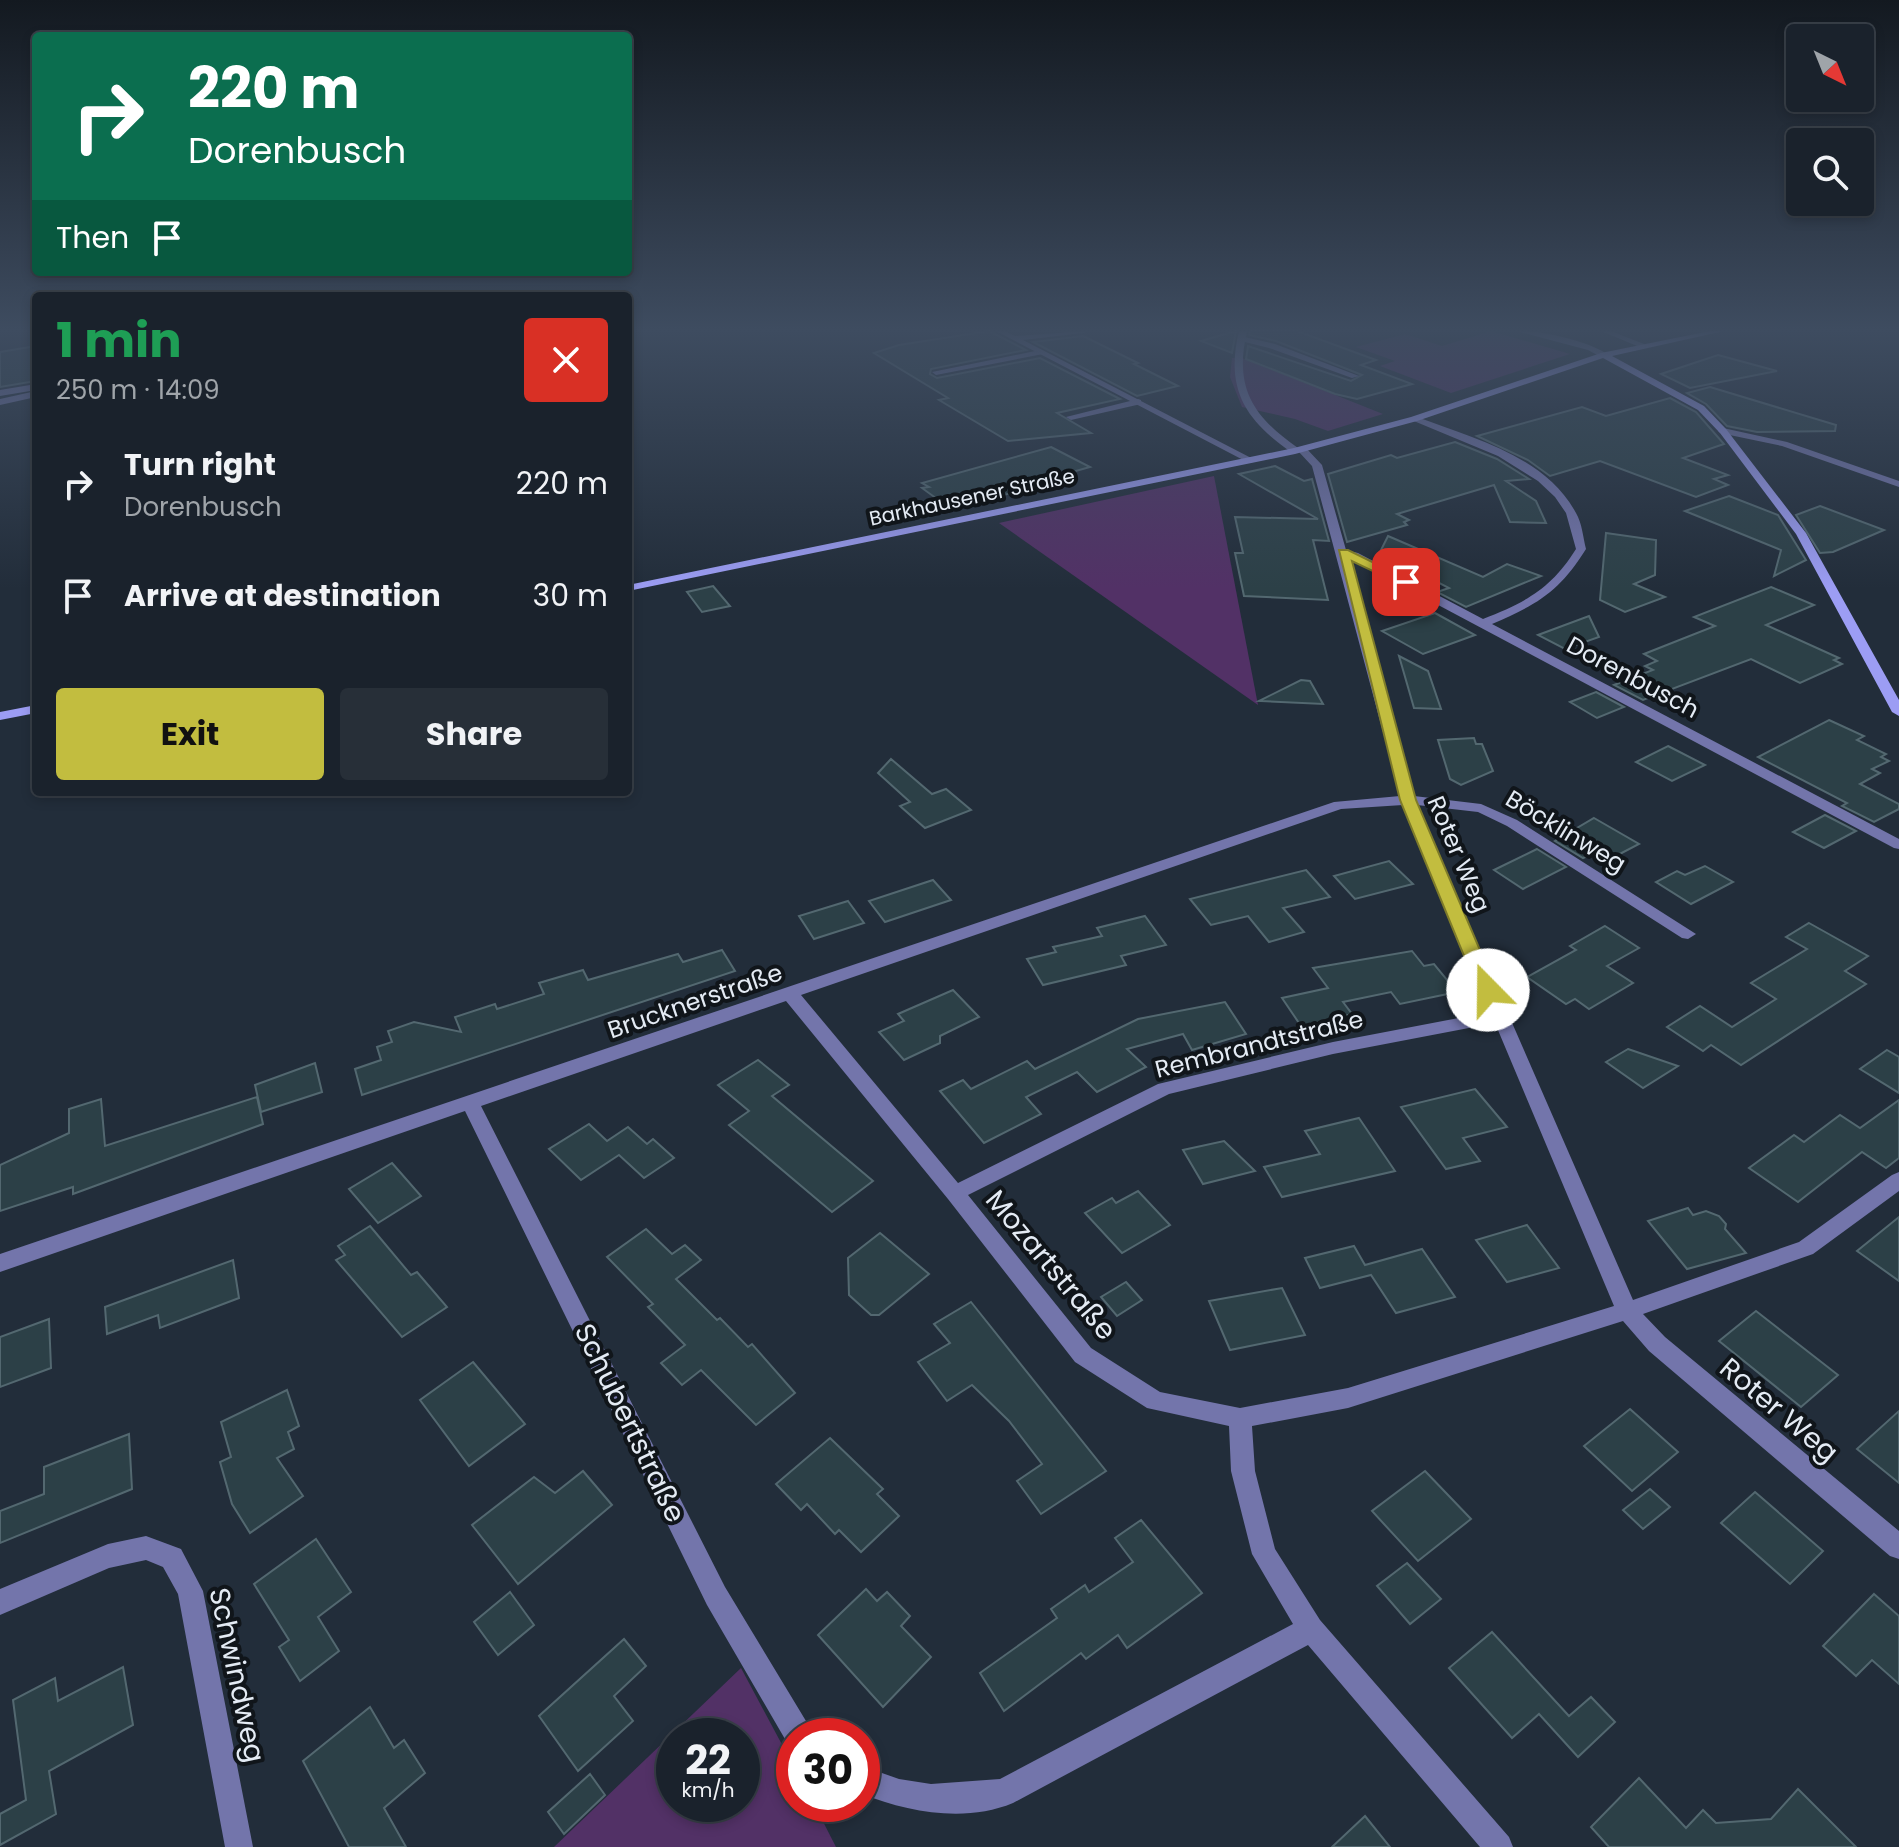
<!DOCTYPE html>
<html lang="en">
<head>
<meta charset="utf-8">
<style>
  body { margin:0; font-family:Poppins,sans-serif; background:#272f38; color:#f1f3f6; height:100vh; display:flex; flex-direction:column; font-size:30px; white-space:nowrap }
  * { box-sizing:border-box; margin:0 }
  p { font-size:26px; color:#9fa4a9 }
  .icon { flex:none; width:44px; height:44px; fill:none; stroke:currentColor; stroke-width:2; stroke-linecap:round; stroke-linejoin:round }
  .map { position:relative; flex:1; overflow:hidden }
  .sheet { position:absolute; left:32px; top:292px; width:600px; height:504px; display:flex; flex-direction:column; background:#1a222c; border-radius:8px; box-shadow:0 4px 12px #0003,0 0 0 2px #383f48 }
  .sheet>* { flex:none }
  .top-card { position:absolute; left:32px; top:32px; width:600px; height:244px; border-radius:8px; box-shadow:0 4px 12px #0003,0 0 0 2px #383f48; background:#0b6e4f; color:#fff; overflow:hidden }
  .needle { width:52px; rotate:137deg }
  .fabs { position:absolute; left:1786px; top:24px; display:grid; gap:16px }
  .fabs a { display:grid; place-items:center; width:88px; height:88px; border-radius:8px; background:#1a222c; box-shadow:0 4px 12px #0003,0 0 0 2px #383f48; font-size:40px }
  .speed { position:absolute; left:656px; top:1718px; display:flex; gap:16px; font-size:40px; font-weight:700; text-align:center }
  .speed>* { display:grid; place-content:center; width:104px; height:104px; border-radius:50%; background:#1a222c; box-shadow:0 4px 12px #0003,0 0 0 2px #383f48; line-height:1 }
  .speed small { font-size:20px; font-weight:400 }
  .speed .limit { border:12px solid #d22; background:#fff; color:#111 }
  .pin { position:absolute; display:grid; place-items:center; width:68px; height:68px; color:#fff; margin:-34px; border-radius:16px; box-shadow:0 4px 12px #0006 }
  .me { position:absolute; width:88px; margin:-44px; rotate:338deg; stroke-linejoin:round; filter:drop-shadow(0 0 6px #0008) }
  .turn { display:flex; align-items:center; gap:28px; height:168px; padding:0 24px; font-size:36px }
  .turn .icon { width:104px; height:104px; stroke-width:2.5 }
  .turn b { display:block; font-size:56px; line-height:68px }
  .then { display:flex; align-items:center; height:76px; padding:0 24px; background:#0003; gap:16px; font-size:30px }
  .round { display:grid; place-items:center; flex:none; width:84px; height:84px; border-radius:8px; background:#272f38 }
  .head { display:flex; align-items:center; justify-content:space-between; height:136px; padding:0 24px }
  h1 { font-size:48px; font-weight:700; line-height:60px; color:#1e9e55 }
  .cta { display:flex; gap:16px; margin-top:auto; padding:16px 24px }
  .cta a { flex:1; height:92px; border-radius:8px; background:#c2bd3f; color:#111; font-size:32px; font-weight:700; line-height:92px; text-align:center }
  .cta a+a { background:#272f38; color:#f1f3f6 }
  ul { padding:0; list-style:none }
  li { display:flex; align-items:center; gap:24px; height:112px; padding:0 24px }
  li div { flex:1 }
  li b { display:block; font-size:30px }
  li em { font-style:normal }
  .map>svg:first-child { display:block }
  .green { fill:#523166; fill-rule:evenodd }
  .building { fill:#2c4047; stroke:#536870; stroke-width:2 }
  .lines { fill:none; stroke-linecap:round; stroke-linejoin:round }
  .lane { fill:#7375ab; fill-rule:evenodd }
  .street { fill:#7375ab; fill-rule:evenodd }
  .secondary { fill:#9c9df4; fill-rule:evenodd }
  .route { fill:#c2bd3f; stroke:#7e7b29; stroke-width:2 }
  .labels { text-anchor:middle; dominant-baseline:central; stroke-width:8; stroke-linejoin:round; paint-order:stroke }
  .far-street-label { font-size:20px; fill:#e4ebf4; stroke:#10151a }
  .street-label { font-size:24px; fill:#e4ebf4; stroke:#10151a }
  .near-street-label { font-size:28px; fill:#e4ebf4; stroke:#10151a }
</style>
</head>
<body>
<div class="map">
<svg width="1899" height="1847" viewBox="0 0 1899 1847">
  <rect width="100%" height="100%" fill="#222d3a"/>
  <g class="green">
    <polygon points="1491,331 1570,354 1451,393 1380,366 1395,361 1356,347 1405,334 1442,346"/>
    <polygon points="1232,358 1242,358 1383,414 1328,431 1295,419 1242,407 1230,377"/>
    <polygon points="1214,476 1258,705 999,523"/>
    <path d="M741,1668L794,1767V1804H814L836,1847H554ZM742,1736V1804H674V1736Z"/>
  </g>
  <g class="building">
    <polygon points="989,331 1026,350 931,369 930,374 937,378 1040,358 1120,399 1057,413 1091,433 1008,441 939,400 948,398 874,353 899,345"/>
    <polygon points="1236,331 1232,353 1201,341"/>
    <polygon points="1250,331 1297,331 1376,360 1361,365 1412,384 1357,399 1335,394 1246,359 1248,346 1351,381 1362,375 1276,341 1249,335"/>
    <polygon points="1083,336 1138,363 1134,364 1178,386 1137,396 1033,342"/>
    <polygon points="36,346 36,381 0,387 0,352"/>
    <polygon points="1718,355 1777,371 1690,388 1661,374"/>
    <polygon points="1710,387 1836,425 1835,431 1757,432 1727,426 1706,404 1687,393"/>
    <polygon points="1670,398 1696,412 1724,444 1683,458 1728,475 1714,479 1728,485 1696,497 1600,461 1550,476 1528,460 1477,436 1582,407 1606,416"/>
    <polygon points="1455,442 1497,459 1529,479 1506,481 1536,501 1546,523 1510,522 1494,485 1397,514 1409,520 1404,522 1407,525 1347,542 1328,474 1391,455 1397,458"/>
    <polygon points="1051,447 1090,467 1058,476 1067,481 948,507 922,488 929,487 922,483"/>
    <polygon points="1275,466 1304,481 1312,479 1329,541 1313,540 1328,600 1244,596 1235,553 1243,553 1235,517 1318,519 1239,474"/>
    <polygon points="1729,496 1778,515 1806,560 1774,576 1781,550 1685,511"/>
    <polygon points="1820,506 1884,530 1833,552 1820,553 1796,515"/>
    <polygon points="1606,533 1656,540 1655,575 1634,584 1665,597 1625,612 1600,600"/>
    <polygon points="1388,536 1483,577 1507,564 1541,576 1466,607 1437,592 1449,588 1380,552"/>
    <polygon points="713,586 730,606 702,612 687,592"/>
    <polygon points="1771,587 1814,605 1766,625 1839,658 1834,660 1842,664 1800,683 1751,659 1643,700 1614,685 1653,670 1645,666 1657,661 1644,654 1715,626 1694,617"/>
    <polygon points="1435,613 1475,635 1423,654 1382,631"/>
    <polygon points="1589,616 1599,637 1565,649 1538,635"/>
    <polygon points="1399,656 1428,671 1441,709 1414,708"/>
    <polygon points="1301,680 1310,681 1323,704 1259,701"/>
    <polygon points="1596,692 1624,707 1597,718 1570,702"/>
    <polygon points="1829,720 1864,736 1857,740 1886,754 1881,757 1889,761 1872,769 1880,773 1860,784 1899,804 1899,809 1874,822 1842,806 1847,803 1758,757"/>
    <polygon points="1474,738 1476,744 1482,744 1493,771 1461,785 1450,779 1438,740"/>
    <polygon points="1668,746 1705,765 1672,781 1636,762"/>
    <polygon points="891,759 932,794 946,789 971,810 925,828 900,806 910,802 878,773"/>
    <polygon points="1825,815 1856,831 1824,848 1793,832"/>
    <polygon points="1594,818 1639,844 1614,857 1601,850 1583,858 1555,841"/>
    <polygon points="1537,849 1566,867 1523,889 1494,870"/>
    <polygon points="1389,861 1413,884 1355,899 1334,876"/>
    <polygon points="1705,866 1733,882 1691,904 1656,882 1677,871 1685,875"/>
    <polygon points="1306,870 1330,897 1283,908 1304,932 1269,942 1248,916 1211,925 1190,899"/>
    <polygon points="933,880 951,900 885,922 869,901"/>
    <polygon points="848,901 864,923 814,939 799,916"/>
    <polygon points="1145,916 1166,945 1121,956 1126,965 1043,985 1027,959 1056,952 1053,947 1102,936 1097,928"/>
    <polygon points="1809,923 1868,956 1845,971 1866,984 1741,1065 1711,1045 1703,1051 1667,1027 1700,1006 1732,1027 1776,999 1751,983 1807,949 1786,937"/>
    <polygon points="1605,926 1639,948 1607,966 1633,983 1589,1009 1575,999 1566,1004 1527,977 1576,950 1570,946"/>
    <polygon points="722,950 735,971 362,1095 355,1069 381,1060 377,1047 392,1042 388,1031 414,1022 461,1032 455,1017 495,1004 497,1009 544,994 539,983 583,970 588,980 678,954 683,962"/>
    <polygon points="1412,951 1424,966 1434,964 1457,992 1400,1004 1391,992 1343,1002 1352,1014 1301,1026 1282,998 1328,988 1313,968"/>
    <polygon points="953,990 979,1017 940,1036 940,1043 904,1060 879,1032 904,1021 898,1014"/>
    <polygon points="1225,1002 1246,1034 1192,1050 1183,1034 1127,1049 1146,1067 1097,1092 1077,1072 1026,1097 1041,1114 984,1143 940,1091 963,1080 971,1089 1027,1061 1035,1069 1138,1019"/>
    <polygon points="1628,1049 1678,1066 1643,1088 1606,1062"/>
    <polygon points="1887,1050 1899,1057 1899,1093 1860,1069"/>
    <polygon points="758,1060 789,1085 772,1096 873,1181 832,1212 729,1125 749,1111 718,1085"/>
    <polygon points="315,1063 322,1092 261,1112 255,1085"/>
    <polygon points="1475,1089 1507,1127 1463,1138 1480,1161 1446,1169 1401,1107"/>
    <polygon points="257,1097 263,1124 73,1194 73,1187 0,1211 0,1165 69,1133 69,1109 101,1099 105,1146"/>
    <polygon points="1899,1100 1899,1158 1886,1168 1862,1152 1798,1202 1749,1168 1794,1135 1804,1142 1840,1115 1860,1128"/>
    <polygon points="1359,1118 1395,1171 1282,1197 1264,1167 1320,1154 1305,1131"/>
    <polygon points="589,1124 607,1141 628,1127 647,1144 653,1139 674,1158 644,1178 619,1155 581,1180 549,1149"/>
    <polygon points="1224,1141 1255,1171 1203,1184 1183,1150"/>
    <polygon points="392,1163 421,1196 378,1223 349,1189"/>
    <polygon points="1138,1191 1170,1225 1122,1253 1085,1213 1112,1198 1116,1203"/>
    <polygon points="1688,1208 1693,1215 1706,1211 1719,1216 1726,1224 1725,1229 1746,1253 1687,1269 1648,1221"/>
    <polygon points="1899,1217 1899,1281 1857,1251"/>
    <polygon points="1527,1225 1559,1268 1507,1282 1476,1240"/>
    <polygon points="370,1226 411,1275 417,1272 447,1307 402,1337 336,1260 345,1255 338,1246"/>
    <polygon points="646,1229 672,1254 685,1245 701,1260 676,1279 717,1320 720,1318 748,1347 752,1344 795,1393 756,1425 701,1370 682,1385 661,1363 685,1345 648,1307 653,1304 607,1257"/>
    <polygon points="880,1233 929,1274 879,1315 871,1315 849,1295 848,1258"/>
    <polygon points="1354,1246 1365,1265 1422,1249 1455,1297 1396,1313 1371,1275 1320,1288 1305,1258"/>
    <polygon points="233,1260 239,1298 160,1328 158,1315 107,1334 105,1307"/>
    <polygon points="1126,1282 1142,1300 1117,1316 1101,1297"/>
    <polygon points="1282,1288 1305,1335 1230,1350 1209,1301"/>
    <polygon points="971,1302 1106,1471 1041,1514 1017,1481 1042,1464 1009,1421 972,1385 947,1401 918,1362 950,1343 934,1324"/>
    <polygon points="1756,1311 1838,1375 1801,1407 1719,1341"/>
    <polygon points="49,1319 51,1368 0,1387 0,1337"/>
    <polygon points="473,1362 525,1424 469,1466 420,1400"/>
    <polygon points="287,1390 299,1426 288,1432 294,1449 277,1458 303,1496 250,1533 232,1504 220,1462 231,1457 221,1422"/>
    <polygon points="1630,1409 1678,1452 1632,1491 1584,1446"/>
    <polygon points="1899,1411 1899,1483 1857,1449"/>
    <polygon points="129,1434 132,1489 0,1543 0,1511 44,1494 44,1467"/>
    <polygon points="830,1438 883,1489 877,1494 899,1516 861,1552 839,1530 835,1534 807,1504 801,1510 776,1484"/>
    <polygon points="583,1471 612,1505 518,1584 472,1525 534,1477 555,1493"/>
    <polygon points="1425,1471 1471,1519 1418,1561 1372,1511"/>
    <polygon points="1650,1489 1670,1507 1643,1529 1623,1510"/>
    <polygon points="1755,1492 1823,1551 1790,1584 1721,1523"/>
    <polygon points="1141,1520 1202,1593 1127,1648 1118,1635 1086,1659 1081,1653 1004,1711 980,1673 1057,1618 1051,1609 1085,1585 1089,1592 1133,1562 1115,1538"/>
    <polygon points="316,1539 351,1592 318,1617 339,1651 300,1681 279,1647 289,1640 254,1584"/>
    <polygon points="1407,1563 1441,1599 1410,1624 1377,1586"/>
    <polygon points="866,1589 877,1601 887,1592 910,1616 901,1626 931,1657 883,1707 818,1635"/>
    <polygon points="510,1592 534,1625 498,1655 474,1622"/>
    <polygon points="1874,1594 1899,1616 1899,1684 1872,1660 1856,1676 1823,1646"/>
    <polygon points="1492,1632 1569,1716 1591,1697 1615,1722 1578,1757 1539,1714 1512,1738 1449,1668"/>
    <polygon points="624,1639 646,1666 614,1696 633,1721 578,1771 539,1716"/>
    <polygon points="123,1667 133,1725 49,1771 56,1814 0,1845 0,1814 26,1800 13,1700 55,1678 58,1701"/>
    <polygon points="370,1707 394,1748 404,1740 425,1773 384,1808 406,1847 349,1847 303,1761"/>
    <polygon points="590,1774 605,1795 564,1834 548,1812"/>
    <polygon points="1639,1778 1686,1828 1703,1810 1716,1823 1771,1819 1798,1789 1856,1847 1609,1847 1591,1827"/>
    <polygon points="1365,1816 1390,1847 1332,1847"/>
  </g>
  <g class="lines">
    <g class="lane">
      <polygon points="1601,331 1611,331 1649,346 1642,348"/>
      <polygon points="1240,336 1275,344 1359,376 1352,378 1269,348 1237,340"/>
      <polygon points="1040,350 1043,354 936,375 932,372"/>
      <polygon points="36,384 36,390 0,396 0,390"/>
      <polygon points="1138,399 1141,400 1141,404 1071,420 1066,417"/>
      <polygon points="1723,428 1787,442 1899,481 1899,487 1782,446 1720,433 1718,431"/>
    </g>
    <g class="street">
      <polygon points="996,331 1005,331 1015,336 1087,331 1083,333 1023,340 1257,461 1249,463"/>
      <path d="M1239,331H1247C1234,387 1252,416 1298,448L1305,447L1322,465L1346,550L1358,553L1483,619C1526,602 1551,589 1576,549L1566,513L1555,497L1538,481L1498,456L1409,419L1417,417C1473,438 1545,456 1576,513C1582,523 1583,537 1586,549C1560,591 1537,605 1492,624L1899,839V849L1894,848L1348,557L1414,796L1481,804L1517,820L1696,934L1688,939L1682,938L1507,826L1478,812L1417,805L1633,1300L1799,1242L1892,1175L1899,1172V1191L1813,1254L1643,1314L1665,1337L1899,1531V1559L1890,1556L1649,1351L1623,1321L1348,1408L1252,1426L1255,1471L1275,1549L1320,1620L1509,1837L1513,1847H1480L1308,1645L1013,1803C965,1823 908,1812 862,1794V1766L899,1779L931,1784L1000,1779L1293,1624L1252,1554L1231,1471L1229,1426L1147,1408L1075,1362L948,1199L786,1001L481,1106L725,1587L809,1726L813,1736H794V1747L789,1746L707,1605L465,1111L0,1272V1254L1334,802L1400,796L1312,466L1299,452L1292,453C1245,420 1225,389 1239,331ZM1403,805L1490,1012L1333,1042L1158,1084L958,1183L801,995L1341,809ZM1495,1023L1614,1306L1348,1388L1240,1408L1160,1392L1091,1348L968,1195L1169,1094L1333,1054Z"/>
      <path d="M1516,331C1539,330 1590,341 1608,355L1601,357L1588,350Z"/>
      <polygon points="36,391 36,397 0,405 0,399"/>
      <polygon points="146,1536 181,1549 203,1591 253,1847 225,1847 178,1594 163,1567 146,1560 109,1568 0,1615 0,1589 108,1544"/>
    </g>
    <g class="secondary">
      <polygon points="1710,331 1724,331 1612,356 1704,406 1726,429 1806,533 1899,700 1899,716 1892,712 1796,534 1720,433 1698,410 1603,358 1417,421 1295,454 628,591 628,585 1294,448 1411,417 1601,353"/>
      <polygon points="36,705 36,713 0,720 0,712"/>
    </g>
  </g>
  <linearGradient id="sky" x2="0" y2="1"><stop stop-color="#131920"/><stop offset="0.56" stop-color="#3e4c60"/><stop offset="1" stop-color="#3e4c60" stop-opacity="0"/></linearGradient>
  <rect width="1899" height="589" fill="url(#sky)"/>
  <polygon class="route" points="1339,550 1348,550 1413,582 1402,585 1352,561 1416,800 1497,990 1494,995 1488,997 1478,990 1400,800"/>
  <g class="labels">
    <g class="far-street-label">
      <text transform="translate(972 497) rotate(-12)">Barkhausener Straße</text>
    </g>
    <g class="street-label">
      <text transform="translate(1633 677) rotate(28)">Dorenbusch</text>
      <text transform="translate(1566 831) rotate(31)">Böcklinweg</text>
      <text transform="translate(1459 854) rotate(67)">Roter Weg</text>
      <text transform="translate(695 1001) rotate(-19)">Brucknerstraße</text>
      <text transform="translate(1259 1044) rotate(-14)">Rembrandtstraße</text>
    </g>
    <g class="near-street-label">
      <text transform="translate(1051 1265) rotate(50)">Mozartstraße</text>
      <text transform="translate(1779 1410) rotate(40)">Roter Weg</text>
      <text transform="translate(630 1423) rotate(64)">Schubertstraße</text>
      <text transform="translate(237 1675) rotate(78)">Schwindweg</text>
    </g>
  </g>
</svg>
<div class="fabs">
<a><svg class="needle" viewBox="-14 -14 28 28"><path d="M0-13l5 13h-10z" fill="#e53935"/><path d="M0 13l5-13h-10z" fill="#9fa4a9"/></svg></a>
<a><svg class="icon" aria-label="search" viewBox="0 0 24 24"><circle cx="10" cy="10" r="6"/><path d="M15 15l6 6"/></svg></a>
</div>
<div class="speed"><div>22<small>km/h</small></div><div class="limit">30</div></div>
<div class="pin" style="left:1406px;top:582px;background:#d93025"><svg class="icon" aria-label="arrive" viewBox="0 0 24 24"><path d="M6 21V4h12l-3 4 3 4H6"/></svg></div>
<svg class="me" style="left:1488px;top:990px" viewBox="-20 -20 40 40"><circle r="19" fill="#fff"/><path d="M0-13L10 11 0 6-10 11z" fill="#c2bd3f"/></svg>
<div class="top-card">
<div class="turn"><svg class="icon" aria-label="right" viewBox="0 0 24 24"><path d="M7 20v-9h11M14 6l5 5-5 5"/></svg><div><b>220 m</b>Dorenbusch</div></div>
<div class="then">Then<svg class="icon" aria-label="arrive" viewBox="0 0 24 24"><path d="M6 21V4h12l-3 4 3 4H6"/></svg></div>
</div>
<section class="sheet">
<div class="head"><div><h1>1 min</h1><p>250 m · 14:09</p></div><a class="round" style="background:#d93025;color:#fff"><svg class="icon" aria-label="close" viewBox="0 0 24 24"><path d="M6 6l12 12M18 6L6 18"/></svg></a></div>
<ul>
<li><svg class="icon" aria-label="right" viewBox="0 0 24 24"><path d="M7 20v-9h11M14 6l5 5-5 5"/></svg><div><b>Turn right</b><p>Dorenbusch</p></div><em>220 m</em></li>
<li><svg class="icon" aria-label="arrive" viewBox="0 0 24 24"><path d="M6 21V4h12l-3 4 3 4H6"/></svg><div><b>Arrive at destination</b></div><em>30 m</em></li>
</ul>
<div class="cta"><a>Exit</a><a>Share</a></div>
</section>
</div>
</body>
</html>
